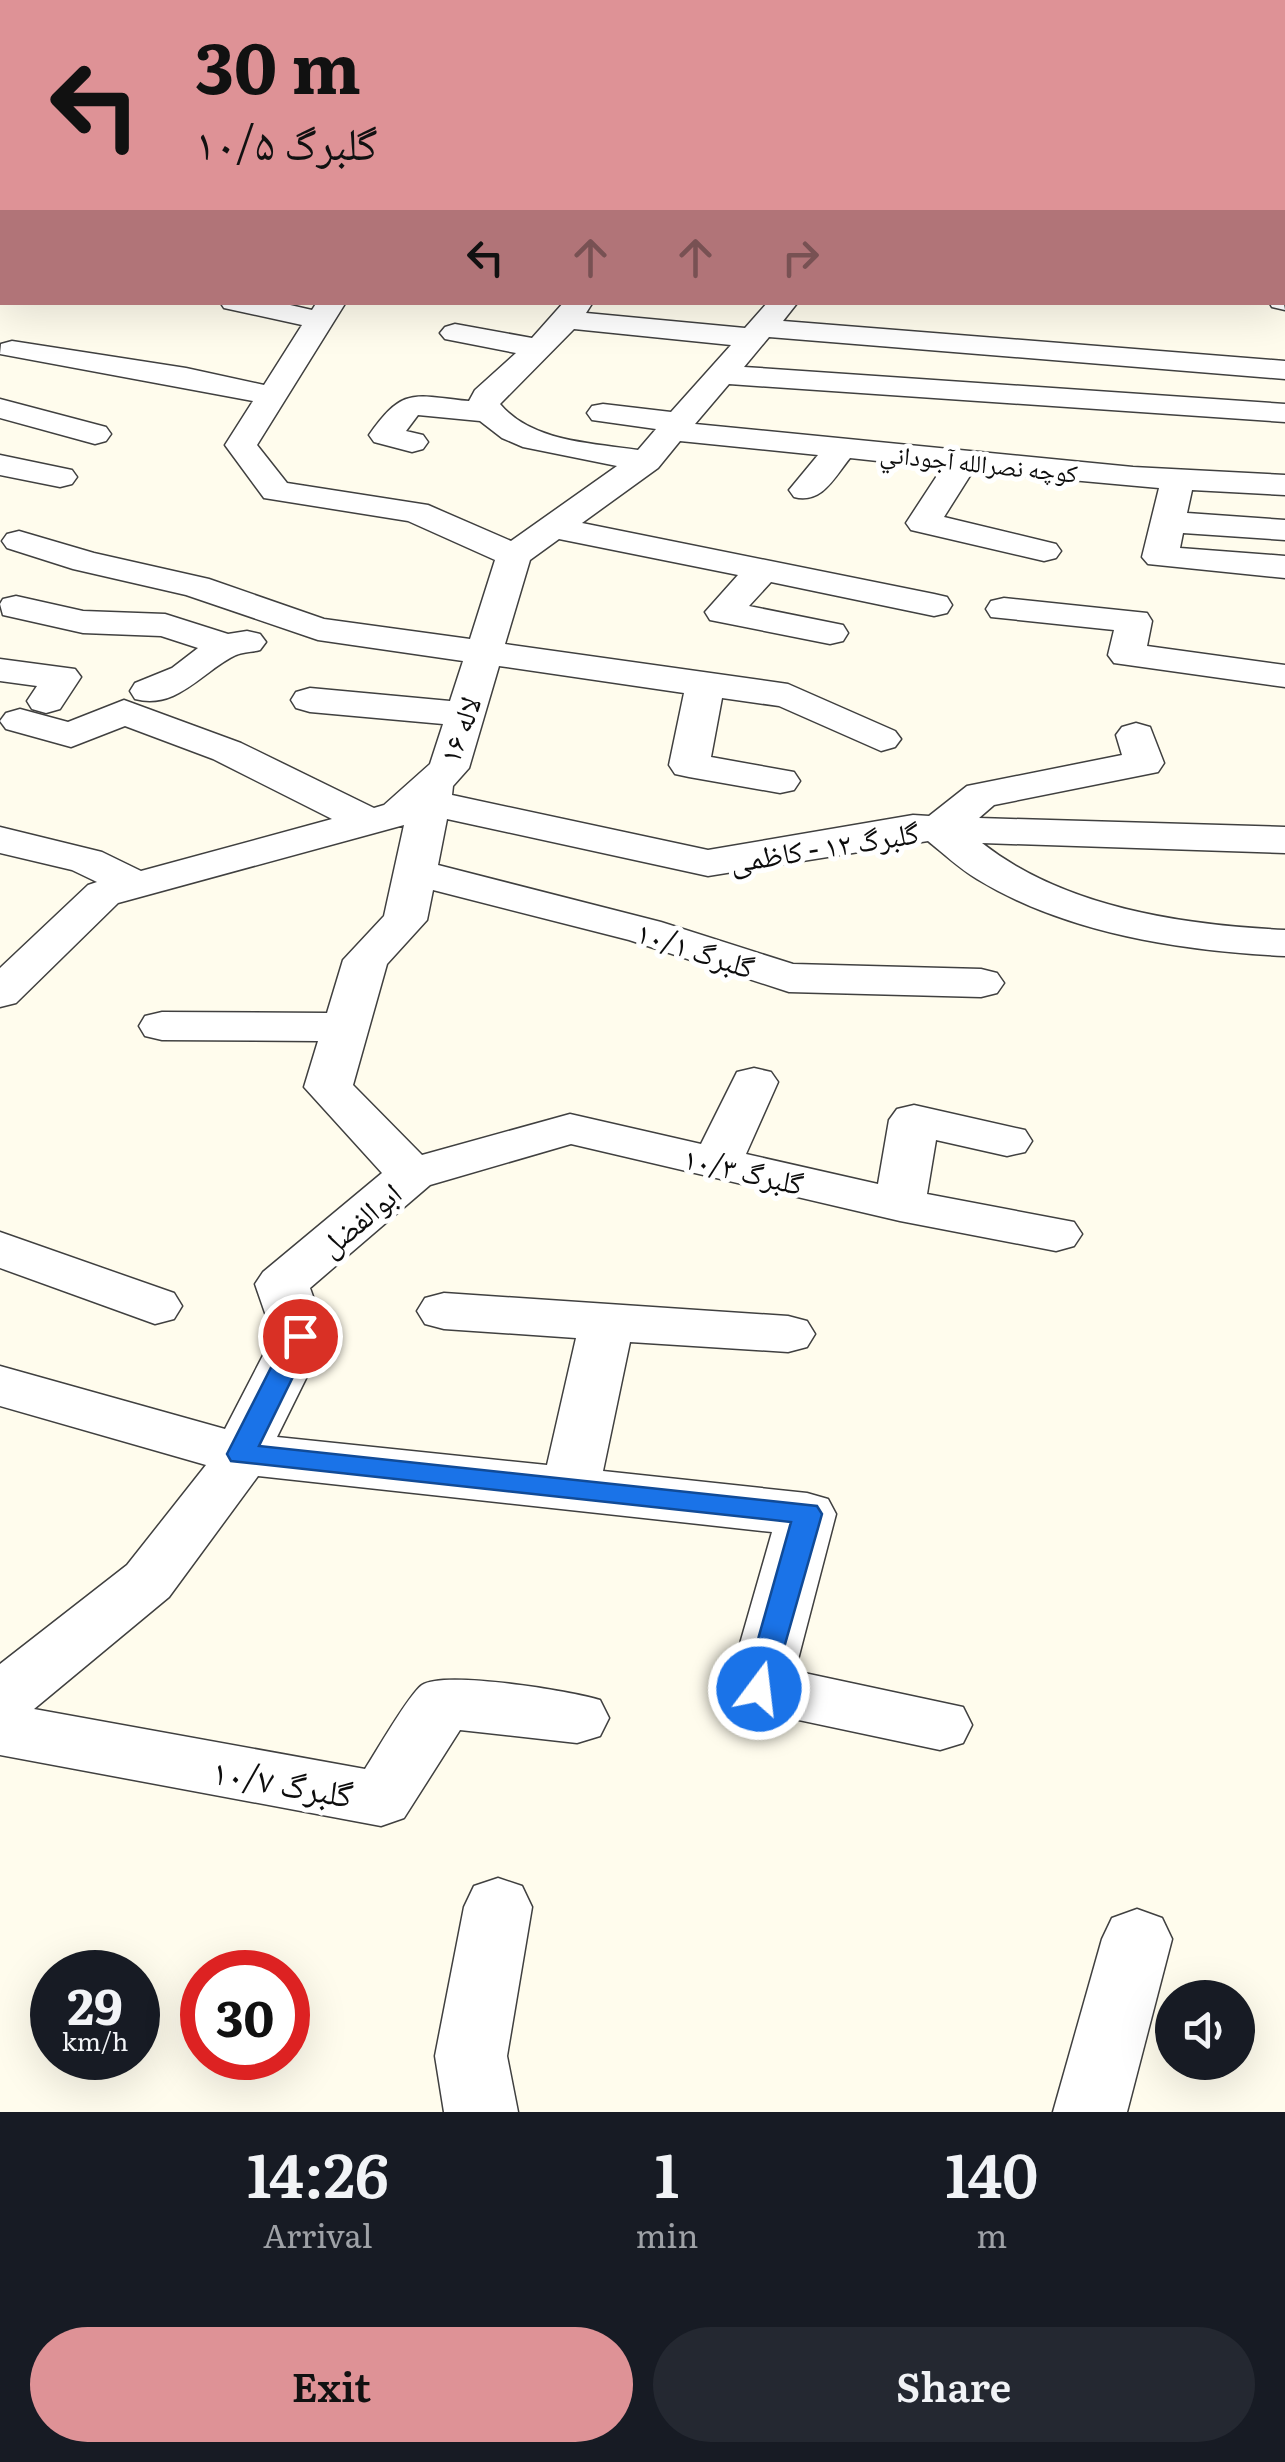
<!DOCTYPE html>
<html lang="en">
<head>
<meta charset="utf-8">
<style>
  body { margin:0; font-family:Literata,"Noto Naskh Arabic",serif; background:#242831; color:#f1f3f6; height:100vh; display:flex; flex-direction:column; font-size:38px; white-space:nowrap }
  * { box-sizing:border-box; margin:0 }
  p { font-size:32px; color:#9ea1a6 }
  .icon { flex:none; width:55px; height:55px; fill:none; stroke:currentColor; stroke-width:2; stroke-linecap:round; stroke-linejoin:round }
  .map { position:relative; height:2112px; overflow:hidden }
  .drawer { display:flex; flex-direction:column; background:#171b24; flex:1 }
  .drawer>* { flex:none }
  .hud { position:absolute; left:0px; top:0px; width:1285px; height:305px; box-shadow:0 10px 40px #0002; background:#de9296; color:#111; overflow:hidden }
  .buttons { position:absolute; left:1155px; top:1980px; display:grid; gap:20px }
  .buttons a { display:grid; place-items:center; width:100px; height:100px; border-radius:50%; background:#171b24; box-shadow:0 10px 40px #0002; font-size:50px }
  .speed { position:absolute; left:30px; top:1950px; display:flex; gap:20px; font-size:50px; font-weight:700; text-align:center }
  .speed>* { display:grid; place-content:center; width:130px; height:130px; border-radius:50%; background:#171b24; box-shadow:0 10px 40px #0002; line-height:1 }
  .speed small { font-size:25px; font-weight:400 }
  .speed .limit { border:15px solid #d22; background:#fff; color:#111 }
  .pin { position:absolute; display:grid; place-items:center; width:85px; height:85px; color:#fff; margin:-42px; border:5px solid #fff; border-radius:50%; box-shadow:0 2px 10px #0007 }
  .me { position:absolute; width:110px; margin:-55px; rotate:15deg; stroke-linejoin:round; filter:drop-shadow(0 0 8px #0008) }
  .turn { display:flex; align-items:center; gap:35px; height:210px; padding:0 30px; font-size:45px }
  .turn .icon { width:130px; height:130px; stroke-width:2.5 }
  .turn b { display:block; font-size:70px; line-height:85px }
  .lanes { display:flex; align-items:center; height:95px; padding:0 30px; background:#0003; justify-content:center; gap:50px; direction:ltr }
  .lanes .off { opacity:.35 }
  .eta { display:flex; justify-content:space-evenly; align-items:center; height:170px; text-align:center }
  .eta b { font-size:60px; font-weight:600; line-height:70px }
  .button { display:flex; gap:20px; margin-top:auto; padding:20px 30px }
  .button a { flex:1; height:115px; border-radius:60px; background:#de9296; color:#111; font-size:40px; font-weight:600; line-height:115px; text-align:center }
  .button a+a { background:#242831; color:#f1f3f6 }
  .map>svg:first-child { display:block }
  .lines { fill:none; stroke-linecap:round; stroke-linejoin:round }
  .minor-casing { stroke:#404040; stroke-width:3 }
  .minor { fill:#fff; fill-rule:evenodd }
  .route { fill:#1a73e8; stroke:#114b97; stroke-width:2.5 }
  .labels { text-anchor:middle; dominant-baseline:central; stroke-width:10; stroke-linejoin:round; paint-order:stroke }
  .far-street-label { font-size:25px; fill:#0d0d0d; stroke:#fff }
  .street-label { font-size:30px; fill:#0d0d0d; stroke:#fff }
  .near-street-label { font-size:35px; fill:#0d0d0d; stroke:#fff }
</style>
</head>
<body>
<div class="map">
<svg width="1285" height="2112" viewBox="0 0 1285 2112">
  <rect width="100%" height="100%" fill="#fffced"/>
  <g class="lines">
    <g class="minor-casing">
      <g id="minor">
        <polygon points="798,0 820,0 821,2 800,2"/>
        <rect x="1282" y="36" width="3" height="14"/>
        <rect x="1282" y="93" width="3" height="14"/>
        <rect x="1282" y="146" width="3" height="16"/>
        <polygon points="0,156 2,157 2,176 0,175"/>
        <rect x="1282" y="185" width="3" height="16"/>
        <rect x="1282" y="237" width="3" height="16"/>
        <polygon points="1282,292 1285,310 1272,307 1269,302 1282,302"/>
        <path d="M220,302H277L312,310L317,302H346L257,445L287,483L428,505L511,541L617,466L523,447L502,438L480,421L418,415L406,431L423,435L428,442L423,449L412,452L374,442L369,435C404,385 414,396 469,401L475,390L516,353L445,339L440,333L445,327L455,324L532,338L564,302H593L586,313L745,328L768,302H798L783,321L1285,361V379L769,337L744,367L1285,404V422L729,384L695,424L1133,467L1285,475V495L1192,490L1187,513L1285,520V540L1183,533L1180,548L1285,556V578L1148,564L1142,557L1159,488L973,471L944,517L1056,544L1061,551L1056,558L1044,561L911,530L906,523L942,468L850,458C834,478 822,504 794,497L789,490L818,455L680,441L658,468L582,523L934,594L947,597L952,605L947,613L934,616L771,582L749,606L843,625L848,633L843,641L830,644L710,620L705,612L738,575L559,539L530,560L505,644L788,684L895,731L901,739L895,747L881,751L779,706L722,698L711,757L794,772L800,781L794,790L780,793L689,777L675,774L669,765L684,693L499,666L469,768L453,786L452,795L708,850L913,815L929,816L967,786L1122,755L1116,735L1122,727L1136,723L1150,727L1164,763L1158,772L994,805L979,818L1285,827V853L982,843C1065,908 1183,925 1285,930V956C1183,951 1067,934 977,879C960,869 944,854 928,841L708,876L447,819L438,865L661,922L793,964L981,969L997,973L1004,983L997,993L981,997L789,992L629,940L433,890L427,920L387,964L353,1085L422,1155L570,1114L701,1144L737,1072L754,1068L771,1072L778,1082L746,1154L878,1184L889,1120L897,1109L914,1105L1025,1130L1032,1141L1025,1152L1007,1156L936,1140L927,1194L1074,1222L1082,1234L1074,1246L1056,1251L900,1221L571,1144L430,1185L310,1288L327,1336L277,1437L547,1465L576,1338L444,1329L425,1324L417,1311L425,1298L444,1293L788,1316L807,1321L815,1334L807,1347L788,1352L630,1342L603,1471L807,1493L828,1499L836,1514L795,1671L963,1707L972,1725L963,1743L940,1750L737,1707L727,1689L772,1532L258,1476L169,1597L34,1709L365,1769C376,1752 409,1694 422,1685C444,1670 572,1691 600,1700L609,1718L600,1736L577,1743L460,1730L404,1818L381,1826L0,1755V1664L127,1565L206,1465L0,1406V1366L225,1429L273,1336L255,1284L263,1272L382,1173L304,1087L318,1041L162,1040L145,1036L139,1026L145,1016L162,1012L327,1013L343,960L384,916L404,825L118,903L16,1003L0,1007V968L88,885L97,882L72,870L0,853V827L102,852L141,871L332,819L213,759L125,726L71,747L6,729L0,721L6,713L20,709L68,722L124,700L241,743L374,808L384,805L430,764L443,724L310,712L296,708L291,700L296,692L310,688L450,701L463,661L318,640L186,595L73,569L7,548L2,541L7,534L19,531L94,553L209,579L324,619L470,639L495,560L408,521L264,498L225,445L253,401L0,354L1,344L12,341L186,368L264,385L302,325L224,308ZM574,329L731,345L671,412L603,404L592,406L587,413L592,420L656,429L638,450C592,443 532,442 500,404Z"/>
        <polygon points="0,399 106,427 111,434 106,441 95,444 0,418"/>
        <polygon points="0,455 72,470 77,477 72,484 60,487 0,475"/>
        <path d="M16,596L83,611L165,614L228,634L247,631L260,634L266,642L260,650C253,652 243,652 236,655C202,671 178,710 135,699L130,691L135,683L172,668L198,648L161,636L83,633L3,615L0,604L3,599Z"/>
        <polygon points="1004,598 1147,613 1152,621 1147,646 1285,665 1285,687 1114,663 1108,655 1114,630 991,617 986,609 991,601"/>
        <polygon points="0,659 75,669 81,677 60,709 46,713 32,709 27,701 37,686 0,681"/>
        <polygon points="0,1232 174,1293 182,1306 174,1319 155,1324 0,1268"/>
        <polygon points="498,1878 522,1886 532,1907 507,2056 518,2112 444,2112 435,2056 464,1907 474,1886"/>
        <polygon points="1137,1909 1162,1918 1172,1939 1127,2112 1053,2112 1102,1939 1112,1918"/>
      </g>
    </g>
    <use href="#minor" class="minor"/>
  </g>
  <polygon class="route" points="300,1327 309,1329 313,1336 259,1446 817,1506 822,1514 770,1697 759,1701 748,1697 744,1689 791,1522 231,1461 227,1454 287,1336 291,1329"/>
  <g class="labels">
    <g class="far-street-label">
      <text transform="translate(979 462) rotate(6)">كوچه نصرالله آجوداني</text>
    </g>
    <g class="street-label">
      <text transform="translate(458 729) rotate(-70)">لاله ۱۶</text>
      <text transform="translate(824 845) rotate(-9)">گلبرگ ۱۲ - کاظمی</text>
      <text transform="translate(696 948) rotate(18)">گلبرگ ۱۰/۱</text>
      <text transform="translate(744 1169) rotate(13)">گلبرگ ۱۰/۳</text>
      <text transform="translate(359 1218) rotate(-40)">ابوالفضل</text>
    </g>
    <g class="near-street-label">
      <text transform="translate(283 1781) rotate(10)">گلبرگ ۱۰/۷</text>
    </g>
  </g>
</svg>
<div class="buttons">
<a><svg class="icon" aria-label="sound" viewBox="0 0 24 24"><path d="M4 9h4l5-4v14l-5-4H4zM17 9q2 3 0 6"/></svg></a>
</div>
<div class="speed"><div>29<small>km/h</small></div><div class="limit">30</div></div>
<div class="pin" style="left:300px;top:1336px;background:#d93025"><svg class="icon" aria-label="arrive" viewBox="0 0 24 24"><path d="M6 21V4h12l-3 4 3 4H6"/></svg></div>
<svg class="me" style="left:759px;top:1689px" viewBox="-20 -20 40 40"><circle r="17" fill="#1a73e8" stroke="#fff" stroke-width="3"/><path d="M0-11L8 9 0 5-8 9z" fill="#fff"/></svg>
<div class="hud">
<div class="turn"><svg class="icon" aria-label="left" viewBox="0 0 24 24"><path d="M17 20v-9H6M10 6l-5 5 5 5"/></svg><div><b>30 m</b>گلبرگ ۱۰/۵</div></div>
<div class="lanes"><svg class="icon" aria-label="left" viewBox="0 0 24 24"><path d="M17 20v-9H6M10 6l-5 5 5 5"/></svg><svg class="icon off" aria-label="ahead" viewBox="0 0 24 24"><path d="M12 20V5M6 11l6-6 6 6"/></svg><svg class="icon off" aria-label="ahead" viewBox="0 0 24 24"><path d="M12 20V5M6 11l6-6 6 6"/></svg><svg class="icon off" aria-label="right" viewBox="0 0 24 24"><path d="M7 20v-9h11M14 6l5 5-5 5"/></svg></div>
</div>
</div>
<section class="drawer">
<div class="eta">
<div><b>14:26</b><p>Arrival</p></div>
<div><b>1</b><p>min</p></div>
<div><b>140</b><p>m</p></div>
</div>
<div class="button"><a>Exit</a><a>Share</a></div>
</section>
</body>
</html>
